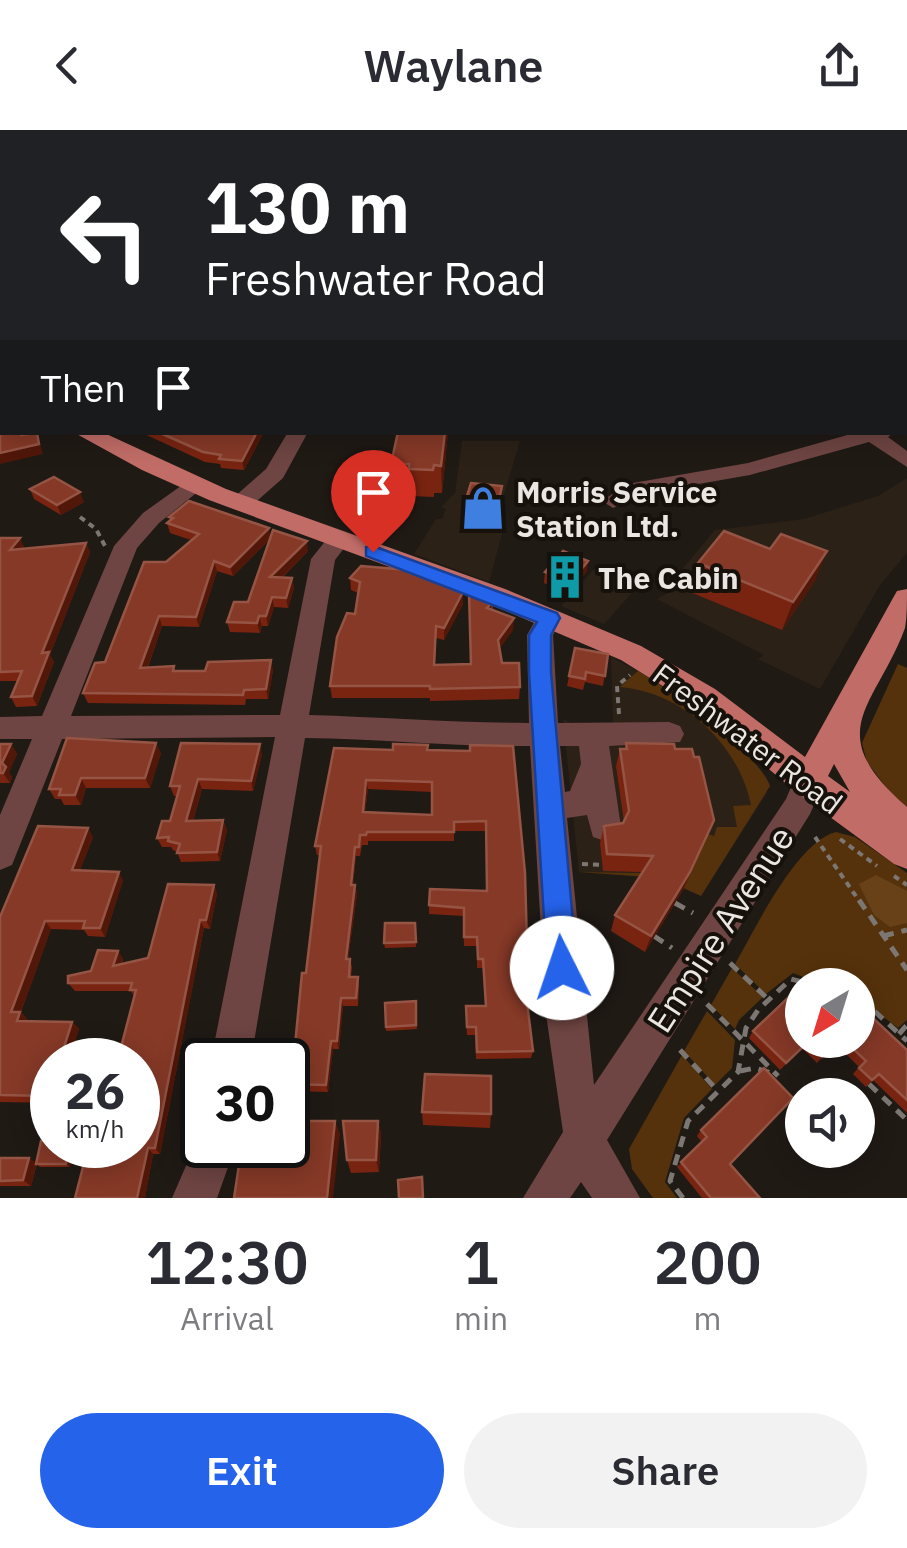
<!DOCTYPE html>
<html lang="en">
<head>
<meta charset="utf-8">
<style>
  body { margin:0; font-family:"IBM Plex Sans",sans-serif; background:#f2f2f3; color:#2b2b33; height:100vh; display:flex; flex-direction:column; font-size:38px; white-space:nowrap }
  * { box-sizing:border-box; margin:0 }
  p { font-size:32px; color:#7c7c81 }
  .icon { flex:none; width:55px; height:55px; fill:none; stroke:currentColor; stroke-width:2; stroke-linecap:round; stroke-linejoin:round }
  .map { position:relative; height:1068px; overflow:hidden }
  .details { display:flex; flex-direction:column; background:#fff; flex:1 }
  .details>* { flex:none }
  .banner { position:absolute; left:0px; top:0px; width:908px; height:305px; box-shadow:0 5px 25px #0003; background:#202124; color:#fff; overflow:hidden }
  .needle { width:65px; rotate:218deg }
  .buttons { position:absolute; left:785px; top:838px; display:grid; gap:20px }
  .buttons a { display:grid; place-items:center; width:90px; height:90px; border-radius:50%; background:#fff; box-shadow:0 5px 25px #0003; font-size:50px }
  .speed { position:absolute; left:30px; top:908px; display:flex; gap:20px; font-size:50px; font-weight:700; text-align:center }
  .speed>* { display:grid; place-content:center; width:130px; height:130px; border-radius:50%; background:#fff; box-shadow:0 5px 25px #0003; line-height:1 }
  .speed small { font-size:25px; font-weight:400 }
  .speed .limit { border:5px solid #111; border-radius:15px; background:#fff; color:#111 }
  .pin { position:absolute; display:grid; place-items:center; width:85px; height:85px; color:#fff; margin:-102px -42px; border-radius:50% 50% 50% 0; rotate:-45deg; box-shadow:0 0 10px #0007 }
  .pin .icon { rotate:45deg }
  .me { position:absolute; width:110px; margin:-55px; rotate:356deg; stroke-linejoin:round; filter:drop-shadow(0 0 8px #0008) }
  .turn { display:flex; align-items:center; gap:35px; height:210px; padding:0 40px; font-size:45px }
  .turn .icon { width:130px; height:130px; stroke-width:2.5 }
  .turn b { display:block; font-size:70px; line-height:85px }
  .then { display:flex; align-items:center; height:95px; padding:0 40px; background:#0003; gap:20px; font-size:38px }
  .eta { display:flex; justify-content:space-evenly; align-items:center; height:170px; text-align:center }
  .eta b { font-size:60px; font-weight:600; line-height:70px }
  .button { display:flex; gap:20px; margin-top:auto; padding:20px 40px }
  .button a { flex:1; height:115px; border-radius:60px; background:#2563eb; color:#fff; font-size:40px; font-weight:600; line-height:115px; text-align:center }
  .button a+a { background:#f2f2f3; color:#2b2b33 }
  header { display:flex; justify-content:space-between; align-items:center; height:130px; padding:0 40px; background:#fff; font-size:45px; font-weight:600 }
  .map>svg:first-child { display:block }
  .built { fill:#2b2117 }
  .green { fill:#55320b }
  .forest { fill:#684118 }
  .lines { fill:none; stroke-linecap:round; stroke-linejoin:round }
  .path-far2 { stroke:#7c7773; stroke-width:2.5; stroke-dasharray:4 2.5; stroke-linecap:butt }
  .path-far1 { stroke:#7c7773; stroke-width:4; stroke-dasharray:6 5; stroke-linecap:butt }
  .path { stroke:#7c7773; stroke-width:5; stroke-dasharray:11 8; stroke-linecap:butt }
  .minor { fill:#6e4542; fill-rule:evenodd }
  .major { fill:#c16c67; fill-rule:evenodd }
  .wall { fill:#792411; fill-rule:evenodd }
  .shaded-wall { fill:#511709 }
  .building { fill:#863927; stroke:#955444; stroke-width:2.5; fill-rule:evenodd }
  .route { fill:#2563eb; stroke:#184099; stroke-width:2.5 }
  .labels { text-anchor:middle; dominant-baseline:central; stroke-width:8; stroke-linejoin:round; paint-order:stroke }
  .poi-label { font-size:30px; font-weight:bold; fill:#eae6e2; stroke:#17110c; text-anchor:start }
  .street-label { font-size:30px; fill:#eae6e2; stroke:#17110c }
  .near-street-label { font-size:35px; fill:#eae6e2; stroke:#17110c }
</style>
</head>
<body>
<header><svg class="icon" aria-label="back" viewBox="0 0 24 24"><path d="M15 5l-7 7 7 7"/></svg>Waylane<svg class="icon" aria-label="share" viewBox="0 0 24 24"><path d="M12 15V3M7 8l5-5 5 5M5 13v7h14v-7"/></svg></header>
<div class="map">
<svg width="907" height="1068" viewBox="0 0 907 1068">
  <rect width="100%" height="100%" fill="#201a15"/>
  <g class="built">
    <polygon points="462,311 520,311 504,365 502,404 489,452 414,424 436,389 442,389 446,379 441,377 455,363"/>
    <polygon points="907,348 907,423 880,455 820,559 758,529 764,525 657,469 673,460 668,456 715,400 804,389 878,366"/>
    <polygon points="596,437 640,454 604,494 561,476"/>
    <polygon points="611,527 654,550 703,588 767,648 767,663 701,766 661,748 579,742 563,589 574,594 613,593"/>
  </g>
  <g class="green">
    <polygon points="898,534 907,538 907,685 867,632 862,613"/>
    <path d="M638,541C668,558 760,625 770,656L701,766L661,748L579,742L690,744L708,704L714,706L717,697H737L733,676L751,675C739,615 683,562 620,557Z"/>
    <path d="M836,702L855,707L907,743V890L898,898L858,868V855H824L793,843L766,864L735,834C755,800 796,712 836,702Z"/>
    <polygon points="732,838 763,867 739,890 735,899 711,875"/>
    <polygon points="707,881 735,910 732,938 715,955 684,921"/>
    <polygon points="682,925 712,959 684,988 665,1052 677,1068 653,1068 632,1039 629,1019"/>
  </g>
  <polygon class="forest" points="876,745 907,761 907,793 890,797 874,785 859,754"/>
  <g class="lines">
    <polyline class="path-far2" points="195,2 215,0"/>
    <g class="path-far1">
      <polyline points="80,387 96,399 105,416"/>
      <polyline points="619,584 617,556 630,545"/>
      <polyline points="815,707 860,772"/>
      <polyline points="840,709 877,736"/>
      <polyline points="582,734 602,735"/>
      <polyline points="894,746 907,755"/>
    </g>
    <g class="path">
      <polyline points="859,770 907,840"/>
      <polyline points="675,773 693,783"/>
      <polyline points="654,806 672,818"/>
      <polyline points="883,806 907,800"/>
      <polyline points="730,833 769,870"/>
      <polyline points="858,873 871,878 907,911"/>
      <polyline points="707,874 778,946"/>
      <polyline points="899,904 907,895"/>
      <polyline points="680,920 718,961"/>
      <polyline points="740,941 755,938 774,944"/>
      <polyline points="869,954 907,990"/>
      <polyline points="683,1068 670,1051 688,991 738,942 746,898 758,880 791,849 814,855"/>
    </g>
    <g class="minor">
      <polygon points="165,0 185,0 186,2 167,2"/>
      <polygon points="513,0 529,0 530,2 515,2"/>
      <rect x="697" y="0" width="10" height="2"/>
      <rect x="789" y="0" width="10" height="2"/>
      <rect x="905" y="6" width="2" height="12"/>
      <polygon points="0,35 2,36 2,42 0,43"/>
      <rect x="905" y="91" width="2" height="8"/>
      <polygon points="905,290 907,290 905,303 903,302"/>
      <polygon points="288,302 308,302 283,348 249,378 233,378 230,373 233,368 266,339"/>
      <polygon points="858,302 894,302 888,307 907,321 907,337 869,312 750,345 641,364 613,378 602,371 627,354 748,333"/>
      <path d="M192,348L200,350L203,355L200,360L159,393L137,418L71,586L280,585L311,429L331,404L339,402L351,409L335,430L309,585C383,587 455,593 529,593L527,505L540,482H558L562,488L553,505L558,593L669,592L680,596L684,604L680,612L609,616L621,697L617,707L605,711L593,707L587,685L567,688L594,955L786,669L797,643L808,639L819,643L824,652L810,684L607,1010L640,1068H592L581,1052L570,1068H523L563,1002L546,884L530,616C455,617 381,609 305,608L251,930H211L275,607L62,609L12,735L0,740V685L32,609H0V587L42,586L114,416L143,383ZM560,616H579L581,634L570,661L565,662Z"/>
      <polygon points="202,999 202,1015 236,1015 217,1068 172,1068"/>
    </g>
    <g class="major">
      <polygon points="0,226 2,227 2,240 0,239"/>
      <path d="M73,302H102L226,359L505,459L641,516L715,559L805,627L893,468L897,461L907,459C907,471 907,487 905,498C876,577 819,601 907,677V739L894,734L796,662L693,575L621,530L485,472L209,370L142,340ZM834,634L850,662L828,646Z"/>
    </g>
  </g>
  <g class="wall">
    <polygon points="140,302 264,302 244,340 221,338 220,334 205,332"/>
    <polygon points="448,302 442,363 434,363 434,367 410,366 410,362 393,361 391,334"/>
    <polygon points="30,359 84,372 61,385 34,369"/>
    <polygon points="502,366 495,393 463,389 463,379"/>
    <polygon points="169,387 271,407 308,421 282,448 292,448 294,458 288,478 274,477 268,496 262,496 260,503 230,502 227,492 248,472 270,409 233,446 217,441 199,497 162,496 148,537 176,541 273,540 268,569 246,569 245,575 88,573 83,563 105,532 166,432 191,410 170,403 167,393 170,391"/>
    <polygon points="0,408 20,408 24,418 86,413 90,422 50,525 54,532 37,576 16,577 11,567 18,551 0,551"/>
    <polygon points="698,433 816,449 782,500 690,462"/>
    <polygon points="587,441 569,463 544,453 545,442"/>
    <polygon points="420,446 463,474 444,510 436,508 435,535 470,534 493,471 493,480 513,500 499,519 502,533 520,557 519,569 430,571 430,568 332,568 330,556 355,484 358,463 351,460 350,448"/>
    <polygon points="608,524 603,556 585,552 583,560 567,556 569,546"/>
    <polygon points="626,613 675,619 714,690 684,758 645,822 611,801 615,785 642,742 603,741 600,713 604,696 623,693 624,692 616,636 620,619 625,619"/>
    <polygon points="0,614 11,614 17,624 9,642 12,647 10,653 0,653"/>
    <path d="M334,618L393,620L470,621L527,815L526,823H521L533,921L531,928L476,929L475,905H467L466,884L485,876L483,838H477V816H464L463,786L429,784V775L486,761V701H454V711H368V715H362L360,726H356L353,755H355L357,764L348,829H350L352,837L351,847H358L359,855L358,876H343L339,919H333L328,962L288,961V938L295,915L306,843L320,725H317L315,716ZM368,659L432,662V685L365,682Z"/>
    <polygon points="161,623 150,658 86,658 81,675 64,675 61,669 55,669 49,659"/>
    <polygon points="262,624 253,661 202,659 193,691 223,690 227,700 220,731 181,732 177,722 173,720 171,717 162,717 157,708 170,691 177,666 174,666 170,656"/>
    <polygon points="93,707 80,740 123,750 105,807 88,806 84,800 51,799 21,882 27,889 27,891 72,892 79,899 68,930 52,930 52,973 0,972 0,787"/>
    <polygon points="214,755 217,764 210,799 204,798 160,1024 153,1024 145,1068 75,1068 97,1037 138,1015 126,928 120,921 134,866 131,861 75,861 68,853 91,841 118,821 123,829 122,834 148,828"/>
    <polygon points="415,793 416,817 385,818 384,813"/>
    <polygon points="416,871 417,899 386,901 385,873"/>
    <polygon points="753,901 802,910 858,910 907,920 907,983 873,950 866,957 853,944 859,937 835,913 817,933 802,918 780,940 749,908"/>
    <polygon points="422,982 491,984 490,998 423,995"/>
    <polygon points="378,991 381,1004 379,1042 351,1043 347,1030"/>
    <polygon points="701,1000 730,1034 760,1068 702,1068 677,1037 702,1012 697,1006"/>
    <polygon points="52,1015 73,1015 70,1037 40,1037 37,1034 31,1056 0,1056 0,1028 36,1033"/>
  </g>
  <g class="shaded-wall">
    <polygon points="454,0 501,0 491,2 449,2"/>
    <polygon points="257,302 264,302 244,340 242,331"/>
    <polygon points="445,302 448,302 442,363 441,336"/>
    <polygon points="37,303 43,324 0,334 0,323"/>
    <polygon points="502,356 502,366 495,393 496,383"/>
    <polygon points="80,362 84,372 61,385 57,375"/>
    <polygon points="269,398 271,408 233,446 230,437"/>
    <polygon points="20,408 24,418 10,420"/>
    <polygon points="307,411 308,421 272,457 270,447"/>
    <polygon points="86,413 90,422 50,525 54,532 37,576 32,566 42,523"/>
    <polygon points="827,421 816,449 782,500 793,472"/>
    <polygon points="214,431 217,441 199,497 196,487"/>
    <polygon points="588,431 587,441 569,463 571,452"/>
    <polygon points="292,448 294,458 288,478 286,468"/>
    <polygon points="463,462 463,474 444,510 444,498"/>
    <polygon points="272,467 274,477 268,496 266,486"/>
    <polygon points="159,486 162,496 144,547 140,538"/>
    <polygon points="259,486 262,496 260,503 257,493"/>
    <polygon points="514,488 513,500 497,522 498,510"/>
    <polygon points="271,530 273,540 268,569 266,559"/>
    <polygon points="156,613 161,623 150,658 145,648"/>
    <polygon points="11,614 17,624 9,642 12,647 10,653 3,643 2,633"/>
    <polygon points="260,614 262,624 253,661 251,651"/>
    <polygon points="81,648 86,658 81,675 75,665"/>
    <polygon points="198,649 202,659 190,700 186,691"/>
    <polygon points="366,650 368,659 364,691 363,682"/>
    <polygon points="223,690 227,700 220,731 217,722"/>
    <polygon points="714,690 684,758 645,822 651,806"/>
    <polygon points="88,698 93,707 77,748 72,740"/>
    <polygon points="355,717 356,726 352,764 351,755"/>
    <polygon points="119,742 123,750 105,807 100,798"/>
    <polygon points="214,755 217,764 210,799 206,790"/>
    <polygon points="355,755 357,764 347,837 346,829"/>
    <polygon points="200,790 204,798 160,1024 155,1018"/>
    <polygon points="45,791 51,799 21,882 27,889 24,898 11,882"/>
    <polygon points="118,821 123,829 118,844 113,836"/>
    <polygon points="341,868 343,876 339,919 337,911"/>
    <polygon points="72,892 79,899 68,930 60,930"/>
    <polygon points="331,911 333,919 328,962 326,955"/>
    <polygon points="52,951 52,971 47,966"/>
    <polygon points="335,991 340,1004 333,1068 327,1068"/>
    <polygon points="378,991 381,1004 379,1042 376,1030"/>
    <polygon points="69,1015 73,1015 70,1037 66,1034"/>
    <polygon points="148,1018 153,1024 145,1068 137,1068"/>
    <polygon points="29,1028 37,1033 31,1056 23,1050"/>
  </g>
  <g class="building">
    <polygon points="1,0 161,0 141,2 2,2 2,27 0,25"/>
    <polygon points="254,0 454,0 449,2 256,2"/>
    <polygon points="0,266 2,271 2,302 20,302 21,305 37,303 39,314 0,323"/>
    <polygon points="158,302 257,302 242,331 219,329 221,325 203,322"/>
    <polygon points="398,302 445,302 441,336 434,335 433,340 409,339 409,334 391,334"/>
    <polygon points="54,347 80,362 57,375 30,359"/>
    <polygon points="471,353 502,356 496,383 463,379"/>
    <polygon points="189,371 269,398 230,437 214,431 196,487 159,486 140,538 174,536 173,541 205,541 208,532 271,530 266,559 244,560 243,565 83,563 95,533 105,532 144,432 166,432 199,404 167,393 173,388 169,387"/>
    <polygon points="273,400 307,411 270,447 292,448 286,468 272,467 266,486 259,486 257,493 227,492 234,472 248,472"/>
    <polygon points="724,401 770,419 781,404 827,421 793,472 698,433"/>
    <polygon points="0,408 20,408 10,420 86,413 42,523 49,522 32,566 11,567 22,541 0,542"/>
    <polygon points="563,421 588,431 571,452 545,442"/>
    <polygon points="361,436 420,441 420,446 463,462 444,498 436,496 434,535 471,534 469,463 493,471 487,478 514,488 498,510 502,533 519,533 520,557 430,559 430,556 330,556 337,507 347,483 355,484 360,452 350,448"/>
    <polygon points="575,518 608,524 605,546 586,542 585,549 569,546"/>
    <polygon points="67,608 156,613 145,648 81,648 75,665 59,665 61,659 49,659"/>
    <polygon points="181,613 260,614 251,651 198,649 186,691 223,690 217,722 177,723 180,714 168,711 169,707 157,708 162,691 170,691 180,656 170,656"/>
    <polygon points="626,613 674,614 675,619 692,619 694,627 699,627 714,690 690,742 651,806 615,785 653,726 607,724 604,696 623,693 629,681 620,619 627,619"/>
    <polygon points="0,614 11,614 2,633 6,637 3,643 0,643"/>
    <path d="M393,614L428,615L427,620L470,621V615L513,616L525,743L527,815H520L533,921L477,922L476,897H467L466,876H486L483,829H478L477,807H464V778L429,775L430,759L487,761L486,691L454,692V702H367L366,705H360L359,717H355L351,755H355L346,829H350L349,847H358L356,868H341L337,911H331L326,955L288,954V938L291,915H295L302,843H306L321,716H315L334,618L393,620ZM366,650L432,652V685L363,682Z"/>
    <polygon points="38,696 88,698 72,740 119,742 100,798 83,798 85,791 45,791 11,882 20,882 17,891 72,892 60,930 52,930 52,951 47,966 0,965 0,787"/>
    <polygon points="168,754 214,755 206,790 200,790 155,1018 148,1018 137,1068 75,1068 83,1037 97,1037 103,1015 138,1015 138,930 125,930 128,921 120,921 136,860 130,860 132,853 68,853 68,846 91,841 98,820 118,821 113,836 148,828"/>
    <polygon points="385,793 415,793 416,812 384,813"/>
    <polygon points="810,847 819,855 802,855 802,910 837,910 822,927 808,912 786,933 753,901"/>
    <polygon points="416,871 416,895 386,897 385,873"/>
    <polygon points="858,874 907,920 907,970 879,944 872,950 859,938 866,931 844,910 858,910"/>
    <polygon points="764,938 793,968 730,1034 760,1068 711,1068 681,1032 707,1007 701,1000"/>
    <polygon points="425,944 491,946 491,984 422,982"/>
    <polygon points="288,991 335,991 327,1068 234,1068 242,1015 288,1015"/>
    <polygon points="343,991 378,991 376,1030 347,1030"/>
    <polygon points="41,1011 52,1011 52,1015 69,1015 66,1034 36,1034"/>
    <polygon points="0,1028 29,1028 23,1050 0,1051"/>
    <polygon points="422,1047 423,1068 399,1068 398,1050"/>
  </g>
  <polygon class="route" points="373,416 557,483 560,488 551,505 551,542 577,838 573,849 562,853 551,849 547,838 529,542 529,505 537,492 366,426 366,417"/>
  <defs>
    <g id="shop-bare" transform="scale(3.45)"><path d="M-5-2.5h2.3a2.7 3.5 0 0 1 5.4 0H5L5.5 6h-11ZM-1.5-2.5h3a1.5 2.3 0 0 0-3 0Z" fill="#3f7fe0" stroke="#17110c" stroke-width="2.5" paint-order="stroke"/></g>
    <g id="building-bare" transform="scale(3.45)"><path d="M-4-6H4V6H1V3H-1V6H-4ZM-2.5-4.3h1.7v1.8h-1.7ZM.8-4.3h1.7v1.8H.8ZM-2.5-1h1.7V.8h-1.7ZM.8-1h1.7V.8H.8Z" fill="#0f9aa8" stroke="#17110c" stroke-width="2.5" paint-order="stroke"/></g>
  </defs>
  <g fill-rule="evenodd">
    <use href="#shop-bare" x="483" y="378"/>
    <use href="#building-bare" x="565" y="447"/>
  </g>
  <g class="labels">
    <g class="poi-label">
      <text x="516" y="361">Morris Service<tspan x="516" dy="34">Station Ltd.</tspan></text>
      <text x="598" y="447">The Cabin</text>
    </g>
    <g class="street-label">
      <text transform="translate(748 608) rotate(37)">Freshwater Road</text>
    </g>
    <g class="near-street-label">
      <text transform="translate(720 799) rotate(-57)">Empire Avenue</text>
    </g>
  </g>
</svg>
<div class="buttons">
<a><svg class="needle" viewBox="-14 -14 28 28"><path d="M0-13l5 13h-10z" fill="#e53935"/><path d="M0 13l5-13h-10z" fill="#7c7c81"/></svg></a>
<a><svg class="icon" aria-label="sound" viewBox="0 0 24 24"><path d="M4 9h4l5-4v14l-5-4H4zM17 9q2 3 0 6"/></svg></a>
</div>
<div class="speed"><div>26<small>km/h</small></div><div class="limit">30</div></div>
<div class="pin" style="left:373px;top:422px;background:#d93025"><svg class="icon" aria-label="arrive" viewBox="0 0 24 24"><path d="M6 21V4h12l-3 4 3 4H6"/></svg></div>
<svg class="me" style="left:562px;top:838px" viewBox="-20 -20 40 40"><circle r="19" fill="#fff"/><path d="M0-13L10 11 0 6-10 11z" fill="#2563eb"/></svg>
<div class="banner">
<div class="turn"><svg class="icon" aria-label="left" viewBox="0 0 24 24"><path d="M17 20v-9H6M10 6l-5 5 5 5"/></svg><div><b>130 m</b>Freshwater Road</div></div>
<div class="then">Then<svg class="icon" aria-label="arrive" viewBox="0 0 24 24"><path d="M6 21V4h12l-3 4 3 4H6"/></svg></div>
</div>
</div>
<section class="details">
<div class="eta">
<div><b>12:30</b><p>Arrival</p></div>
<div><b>1</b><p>min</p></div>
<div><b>200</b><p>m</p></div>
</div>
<div class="button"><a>Exit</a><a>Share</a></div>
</section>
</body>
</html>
